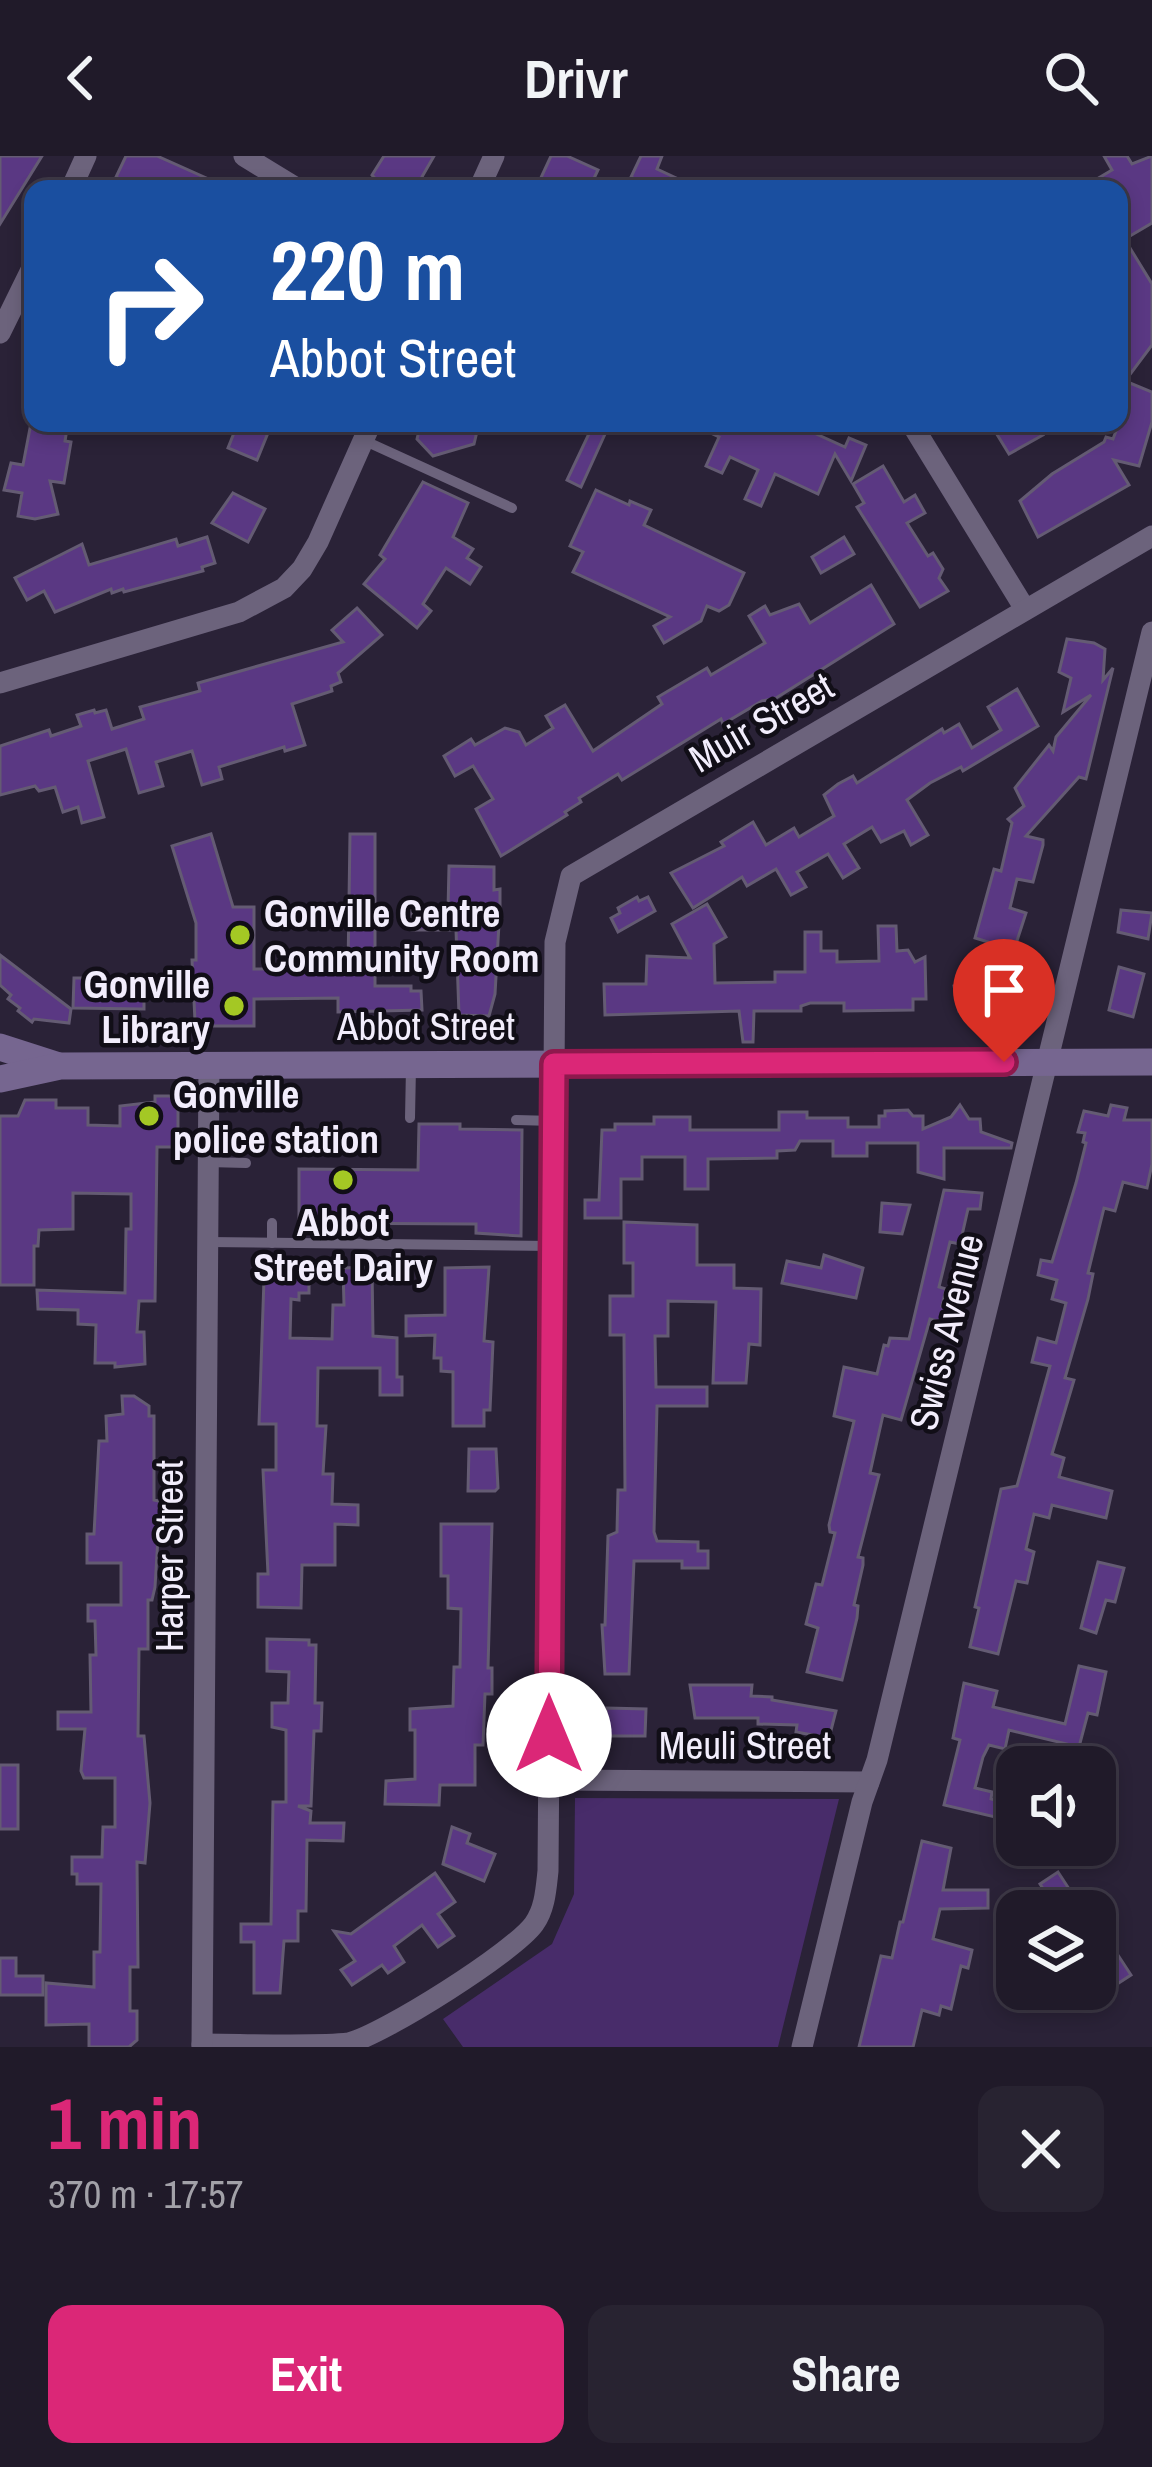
<!DOCTYPE html>
<html lang="en">
<head>
<meta charset="utf-8">
<style>
  body { margin:0; font-family:"Archivo Narrow",sans-serif; background:#282331; color:#f1f3f6; height:100vh; display:flex; flex-direction:column; font-size:45px; white-space:nowrap }
  * { box-sizing:border-box; margin:0 }
  p { font-size:39px; color:#a2a1a8 }
  .icon { flex:none; width:66px; height:66px; fill:none; stroke:currentColor; stroke-width:2; stroke-linecap:round; stroke-linejoin:round }
  .map { position:relative; height:1891px; overflow:hidden }
  .details { display:flex; flex-direction:column; background:#201a29; flex:1 }
  .details>* { flex:none }
  .guide { position:absolute; left:24px; top:24px; width:1104px; height:252px; border-radius:24px; box-shadow:0 6px 18px #0003,0 0 0 3px #3d3846; background:#1a4fa0; color:#fff; overflow:hidden }
  .tools { position:absolute; left:996px; top:1590px; display:grid; gap:24px }
  .tools a { display:grid; place-items:center; width:120px; height:120px; border-radius:24px; background:#201a29; box-shadow:0 6px 18px #0003,0 0 0 3px #3d3846; font-size:60px }
  .pin { position:absolute; display:grid; place-items:center; width:102px; height:102px; color:#fff; margin:-123px -51px; border-radius:50% 50% 50% 0; rotate:-45deg; box-shadow:0 0 12px #0007 }
  .pin .icon { rotate:45deg }
  .me { position:absolute; width:132px; margin:-66px; rotate:0deg; stroke-linejoin:round; filter:drop-shadow(0 0 9px #0008) }
  .turn { display:flex; align-items:center; gap:42px; height:252px; padding:0 48px; font-size:54px }
  .turn .icon { width:156px; height:156px; stroke-width:2.5 }
  .turn b { display:block; font-size:84px; line-height:102px }
  .round { display:grid; place-items:center; flex:none; width:126px; height:126px; border-radius:24px; background:#282331 }
  .summary { display:flex; align-items:center; justify-content:space-between; height:204px; padding:0 48px }
  h1 { font-size:72px; font-weight:800; line-height:90px; color:#db2777 }
  .button { display:flex; gap:24px; margin-top:auto; padding:24px 48px }
  .button a { flex:1; height:138px; border-radius:24px; background:#db2777; color:#fff; font-size:48px; font-weight:800; line-height:138px; text-align:center }
  .button a+a { background:#282331; color:#f1f3f6 }
  header { display:flex; justify-content:space-between; align-items:center; height:156px; padding:0 48px; background:#201a29; font-size:54px; font-weight:800 }
  .map>svg:first-child { display:block }
  .green { fill:#482c6a }
  .building { fill:#5a3883; stroke:#645b73; stroke-width:3 }
  .lines { fill:none; stroke-linecap:round; stroke-linejoin:round }
  .lane { stroke:#6c637c; stroke-width:10 }
  .street { stroke:#6c637c; stroke-width:21 }
  .secondary { stroke:#766690; stroke-width:27 }
  .route-casing { stroke:#8e194d; stroke-width:30 }
  .route { stroke:#db2777; stroke-width:21 }
  .poi-dot { fill:#a4c824; stroke:#110e17; stroke-width:4.5 }
  .labels { text-anchor:middle; dominant-baseline:central; stroke-width:9; stroke-linejoin:round; paint-order:stroke }
  .street-label { font-size:39px; fill:#f2edfc; stroke:#110e17 }
  .poi-label { font-size:39px; font-weight:bold; fill:#f2edfc; stroke:#110e17; text-anchor:start }
</style>
</head>
<body>
<header><svg class="icon" aria-label="back" viewBox="0 0 24 24"><path d="M15 5l-7 7 7 7"/></svg>Drivr<svg class="icon" aria-label="search" viewBox="0 0 24 24"><circle cx="10" cy="10" r="6"/><path d="M15 15l6 6"/></svg></header>
<div class="map">
<svg width="1152" height="1891" viewBox="0 0 1152 1891">
  <rect width="100%" height="100%" fill="#2a2237"/>
  <polygon class="green" points="575,1642 839,1643 778,1891 463,1891 443,1863 552,1788 574,1738"/>
  <g class="building">
    <polygon points="0,0 42,0 0,68"/>
    <polygon points="126,0 157,0 231,33 141,33 116,21"/>
    <polygon points="384,0 434,0 415,33 390,33 379,27 372,19"/>
    <polygon points="551,0 567,0 598,14 589,33 548,33 538,28"/>
    <polygon points="641,0 662,0 657,13 700,33 657,33 631,21"/>
    <polygon points="1104,0 1127,0 1132,8 1152,0 1152,67 1130,80 1119,60 1119,33 1080,33 1112,14"/>
    <polygon points="1119,74 1152,128 1152,189 1125,225 1152,236 1152,266 1139,310 1114,304 1129,329 1038,381 1020,345 1052,318 1104,286 1106,281 1113,283 1119,267"/>
    <polygon points="31,267 68,267 65,285 71,286 64,327 50,325 58,358 35,363 18,360 22,337 4,334 11,307 23,309"/>
    <polygon points="238,267 272,267 257,304 228,292"/>
    <polygon points="421,267 479,267 474,288 433,300 417,283"/>
    <polygon points="594,267 610,267 581,331 567,324"/>
    <polygon points="689,267 792,267 845,291 849,282 866,289 851,325 835,298 818,338 775,318 761,350 745,343 758,314 730,301 722,317 706,310 719,281"/>
    <polygon points="990,267 1036,267 1043,279 1009,298"/>
    <polygon points="883,310 904,346 915,339 925,357 907,367 928,400 933,397 943,413 939,422 948,435 920,451 857,351 864,347 853,328"/>
    <polygon points="423,326 468,347 453,381 473,393 467,402 481,411 470,428 446,412 423,448 431,455 417,472 364,428 385,403 380,399"/>
    <polygon points="596,334 629,349 630,345 651,354 644,369 744,417 729,449 719,455 707,450 701,465 664,487 654,470 670,461 573,416 583,396 570,390"/>
    <polygon points="233,337 265,353 248,386 212,367"/>
    <polygon points="207,381 215,407 202,411 203,415 124,436 123,433 112,437 111,433 55,456 44,435 27,444 15,422 82,388 89,409 176,383 178,390"/>
    <polygon points="844,381 854,398 821,417 812,401"/>
    <polygon points="871,429 894,468 776,542 762,545 723,568 721,563 622,624 618,618 579,642 581,646 565,656 567,659 501,700 476,653 493,643 473,610 455,620 444,600 471,583 475,589 505,572 519,576 526,589 553,572 546,560 565,549 593,595 662,548 658,541 707,512 711,519 765,487 749,460 765,450 770,459 799,448 810,467"/>
    <polygon points="357,452 382,479 338,517 341,526 331,530 332,535 292,548 305,589 285,595 284,591 219,611 222,623 202,629 192,595 156,606 163,630 139,637 126,593 88,605 104,661 82,667 78,651 63,656 55,631 39,635 35,630 0,639 0,590 49,574 51,580 81,570 77,559 94,554 95,557 106,554 112,573 144,563 140,551 200,535 198,527 343,486 332,474"/>
    <polygon points="1067,483 1094,487 1105,493 1103,524 1113,512 1086,623 1079,621 1026,680 1043,684 1043,689 1033,726 1017,723 1010,752 1026,757 1014,794 975,782 994,713 1001,715 1012,667 1008,663 1024,650 1015,632 1049,589 1053,595 1056,581 1091,539 1063,556 1071,522 1059,516"/>
    <polygon points="1017,533 1038,570 963,615 961,611 930,627 907,644 928,679 911,689 904,675 881,686 872,671 844,688 859,712 843,722 828,698 797,716 806,731 791,739 776,713 747,730 742,721 693,752 671,717 724,690 721,686 753,666 766,689 794,672 799,681 834,660 824,639 838,628 853,620 857,627 942,573 944,577 959,568 972,592 1001,574 988,551"/>
    <polygon points="211,678 233,751 254,751 254,813 348,813 350,678 375,678 375,830 411,830 411,835 421,835 422,854 338,856 338,842 254,843 254,870 202,870 202,865 195,865 192,804 196,804 196,767 172,690"/>
    <polygon points="449,710 494,711 494,734 500,733 500,750 495,838 489,860 459,859 456,774 412,774 412,754 448,754"/>
    <polygon points="637,741 639,745 648,741 655,755 618,776 611,762 620,757 618,752"/>
    <polygon points="707,748 726,781 714,788 715,827 775,826 775,816 805,816 805,776 821,776 821,795 837,795 837,806 879,805 878,770 896,770 897,795 908,794 915,806 925,801 926,843 913,843 913,854 844,855 844,847 810,847 801,850 801,855 754,855 753,886 743,886 739,855 605,859 604,828 646,828 647,800 690,802 672,768"/>
    <polygon points="1121,754 1152,757 1148,783 1118,776"/>
    <polygon points="0,799 71,853 69,867 34,863 32,866 18,855 20,852 8,843 11,839 0,829"/>
    <polygon points="1119,811 1144,818 1133,861 1109,854"/>
    <polygon points="1019,816 1006,861 975,851 959,855 954,830 978,825 995,831 997,821"/>
    <polygon points="74,822 144,822 144,853 73,852"/>
    <polygon points="155,940 178,940 178,984 175,991 157,991 155,1145 139,1145 137,1176 144,1176 145,1208 115,1211 115,1207 95,1207 96,1169 78,1168 78,1154 38,1153 37,1134 125,1137 126,1073 131,1073 131,1038 73,1037 73,1073 39,1074 38,1090 34,1090 34,1129 0,1129 0,960 18,960 25,944 56,944 56,952 88,952 88,969 120,970 120,950 155,946"/>
    <polygon points="960,949 969,963 980,963 981,976 1012,987 1011,992 944,992 944,1023 918,1016 918,987 867,987 867,1000 833,1000 833,985 800,985 795,994 777,995 777,1002 708,1003 708,1033 685,1033 685,1001 642,1001 642,1023 621,1023 621,1062 585,1062 585,1044 599,1044 602,974 615,974 615,968 654,968 654,961 690,961 690,974 779,974 779,956 807,956 807,962 848,962 848,971 879,971 879,960 885,960 885,955 908,954 913,960 923,960 923,973 951,961"/>
    <polygon points="1111,949 1127,952 1124,964 1152,964 1152,1008 1147,1032 1123,1026 1115,1055 1104,1052 1088,1117 1093,1118 1088,1143 1065,1222 1074,1224 1052,1298 1064,1302 1059,1321 1112,1335 1106,1362 1052,1349 1049,1362 1034,1358 1026,1393 1034,1396 1027,1427 1016,1425 998,1498 970,1491 979,1452 975,1451 1001,1333 1017,1330 1050,1210 1032,1206 1038,1182 1056,1187 1066,1147 1052,1143 1057,1124 1038,1119 1041,1104 1052,1106 1076,1027 1086,987 1083,986 1085,977 1078,976 1084,955 1108,960"/>
    <polygon points="419,968 460,968 460,973 522,974 521,1080 476,1077 476,1068 299,1067 299,1013 418,1014"/>
    <polygon points="944,1034 982,1037 980,1053 968,1053 960,1088 950,1086 939,1131 946,1133 942,1150 949,1151 945,1167 930,1163 901,1264 883,1259 870,1317 879,1319 858,1401 863,1402 863,1409 854,1449 858,1450 857,1462 842,1524 807,1516 818,1472 806,1468 816,1428 822,1429 835,1377 830,1376 829,1369 854,1265 834,1260 844,1211 877,1218 884,1189 888,1190 890,1182 909,1183"/>
    <polygon points="882,1047 910,1049 902,1078 880,1076"/>
    <polygon points="624,1066 697,1069 697,1109 734,1109 734,1132 761,1133 760,1189 749,1188 746,1227 713,1227 716,1146 668,1145 668,1180 655,1180 656,1231 707,1231 707,1250 657,1250 654,1376 657,1385 698,1386 698,1395 708,1395 708,1412 682,1412 682,1405 634,1405 629,1518 605,1518 602,1469 605,1469 608,1380 617,1376 618,1334 625,1334 624,1179 610,1179 610,1140 633,1140 633,1107 624,1107"/>
    <polygon points="824,1099 863,1112 856,1142 782,1127 787,1105 821,1112"/>
    <polygon points="271,1106 309,1106 309,1137 299,1137 299,1144 291,1143 290,1182 332,1183 333,1149 344,1149 343,1112 372,1111 373,1180 397,1182 397,1221 402,1221 402,1239 380,1239 380,1212 318,1212 317,1270 326,1270 323,1318 333,1318 332,1348 358,1349 358,1369 335,1368 335,1409 302,1409 301,1452 258,1451 258,1418 268,1418 263,1314 276,1314 276,1268 259,1268 264,1123 271,1123"/>
    <polygon points="489,1111 484,1185 493,1186 490,1254 484,1254 484,1270 453,1270 453,1216 441,1215 441,1202 434,1202 435,1179 406,1180 406,1160 445,1159 445,1112"/>
    <polygon points="122,1240 134,1240 149,1250 149,1260 154,1260 154,1344 168,1347 167,1365 159,1365 155,1431 152,1444 148,1444 148,1493 139,1493 138,1580 144,1580 150,1647 145,1707 137,1706 138,1811 130,1811 130,1855 137,1855 137,1884 129,1891 89,1891 89,1868 46,1869 46,1827 94,1831 94,1796 100,1796 101,1728 77,1728 77,1718 72,1718 72,1701 102,1701 103,1671 115,1671 115,1622 84,1622 81,1615 85,1573 58,1573 58,1556 91,1556 90,1499 96,1499 95,1465 88,1465 88,1449 121,1449 121,1407 87,1407 87,1378 94,1378 99,1285 107,1285 106,1260 123,1258"/>
    <polygon points="469,1293 496,1293 498,1332 495,1335 468,1335"/>
    <polygon points="441,1368 492,1368 488,1512 492,1512 492,1538 485,1538 483,1589 475,1589 475,1629 440,1629 439,1649 385,1648 386,1625 415,1623 415,1574 410,1574 410,1553 453,1550 454,1511 460,1511 461,1453 448,1452 448,1420 441,1420"/>
    <polygon points="1098,1406 1124,1412 1115,1446 1106,1444 1096,1477 1081,1472"/>
    <polygon points="267,1483 309,1484 309,1489 316,1489 315,1547 322,1547 321,1575 314,1575 311,1650 298,1650 311,1655 310,1667 344,1667 343,1685 307,1684 306,1755 298,1755 298,1785 284,1785 280,1837 254,1837 254,1786 241,1786 241,1768 271,1768 273,1646 286,1646 286,1574 272,1571 272,1547 288,1547 289,1516 267,1515"/>
    <polygon points="1079,1510 1106,1516 1097,1559 1088,1557 1079,1591 1009,1574 1005,1593 989,1589 983,1601 975,1632 992,1636 991,1643 1012,1649 1008,1664 944,1649 960,1584 953,1582 964,1527 997,1535 993,1551 1065,1568"/>
    <polygon points="690,1529 752,1529 751,1540 772,1541 772,1544 836,1555 829,1582 796,1576 797,1569 758,1568 758,1562 695,1562"/>
    <polygon points="606,1552 646,1553 645,1580 606,1580"/>
    <rect x="0" y="1609" width="18" height="64"/>
    <polygon points="452,1671 470,1678 467,1687 495,1698 484,1725 443,1708"/>
    <polygon points="922,1685 951,1692 943,1734 988,1734 988,1752 940,1753 933,1783 972,1794 968,1812 961,1810 951,1853 941,1850 939,1859 922,1854 913,1891 859,1891 881,1800 892,1802 900,1766 903,1766"/>
    <polygon points="1058,1716 1075,1742 1056,1755 1022,1755 1047,1739 1040,1728"/>
    <polygon points="435,1717 455,1746 438,1758 454,1780 438,1791 422,1769 394,1790 404,1806 388,1817 382,1809 352,1829 341,1814 355,1805 334,1775 351,1778"/>
    <polygon points="1112,1790 1131,1819 1108,1834 1095,1815 1104,1809 1097,1799"/>
    <polygon points="0,1802 16,1802 16,1820 43,1820 43,1839 0,1839"/>
  </g>
  <g class="lines">
    <g class="lane">
      <polyline points="363,284 512,352"/>
      <polyline points="410,962 411,911"/>
      <polyline points="516,964 554,965"/>
      <polyline points="208,1006 246,1007"/>
      <polyline points="208,1086 552,1090"/>
      <polyline points="272,1087 272,1067"/>
    </g>
    <g class="street">
      <polyline points="244,0 298,33"/>
      <polyline points="71,33 86,0"/>
      <polyline points="479,33 494,0"/>
      <polyline points="0,177 33,110"/>
      <polyline points="911,267 1025,453"/>
      <polyline points="0,527 239,456 284,432 302,413 318,386 371,267"/>
      <polyline points="549,1624 869,1626"/>
      <path d="M202,1888C239,1888 317,1891 349,1887C384,1878 514,1796 534,1768C545,1753 546,1733 548,1715L555,786L571,720L1152,380"/>
      <polyline points="202,1891 209,909"/>
      <polyline points="802,1891 862,1646 877,1604 1152,476"/>
    </g>
    <g class="secondary">
      <polyline points="0,891 56,909"/>
      <polyline points="0,923 60,910 1152,906"/>
    </g>
  </g>
  <g class="lines">
    <g class="route-casing">
      <polyline id="route" points="549,1579 554,908 1004,906"/>
    </g>
    <use href="#route" class="route"/>
  </g>
  <g class="poi-dot">
    <circle cx="240" cy="779" r="12"/>
    <circle cx="234" cy="850" r="12"/>
    <circle cx="149" cy="960" r="12"/>
    <circle cx="343" cy="1024" r="12"/>
  </g>
  <g class="labels">
    <g class="street-label">
      <text transform="translate(761 566) rotate(-30)">Muir Street</text>
      <text x="426" y="870">Abbot Street</text>
      <text transform="translate(946 1176) rotate(-76)">Swiss Avenue</text>
      <text transform="translate(169 1400) rotate(-90)">Harper Street</text>
      <text x="745" y="1589">Meuli Street</text>
    </g>
    <g class="poi-label">
      <text x="264" y="757">Gonville Centre<tspan x="264" dy="45">Community Room</tspan></text>
      <text x="210" y="828" text-anchor="end">Gonville<tspan x="210" dy="45">Library</tspan></text>
      <text x="173" y="938">Gonville<tspan x="173" dy="45">police station</tspan></text>
      <text x="343" y="1066" text-anchor="middle">Abbot<tspan x="343" dy="45">Street Dairy</tspan></text>
    </g>
  </g>
</svg>
<div class="tools">
<a><svg class="icon" aria-label="sound" viewBox="0 0 24 24"><path d="M4 9h4l5-4v14l-5-4H4zM17 9q2 3 0 6"/></svg></a>
<a><svg class="icon" aria-label="layers" viewBox="0 0 24 24"><path d="M12 4l9 5-9 5-9-5zM3 14l9 5 9-5"/></svg></a>
</div>
<div class="pin" style="left:1004px;top:906px;background:#d93025"><svg class="icon" aria-label="arrive" viewBox="0 0 24 24"><path d="M6 21V4h12l-3 4 3 4H6"/></svg></div>
<svg class="me" style="left:549px;top:1579px" viewBox="-20 -20 40 40"><circle r="19" fill="#fff"/><path d="M0-13L10 11 0 6-10 11z" fill="#db2777"/></svg>
<div class="guide">
<div class="turn"><svg class="icon" aria-label="right" viewBox="0 0 24 24"><path d="M7 20v-9h11M14 6l5 5-5 5"/></svg><div><b>220 m</b>Abbot Street</div></div>
</div>
</div>
<section class="details">
<div class="summary"><div><h1>1 min</h1><p>370 m · 17:57</p></div><a class="round"><svg class="icon" aria-label="close" viewBox="0 0 24 24"><path d="M6 6l12 12M18 6L6 18"/></svg></a></div>
<div class="button"><a>Exit</a><a>Share</a></div>
</section>
</body>
</html>
